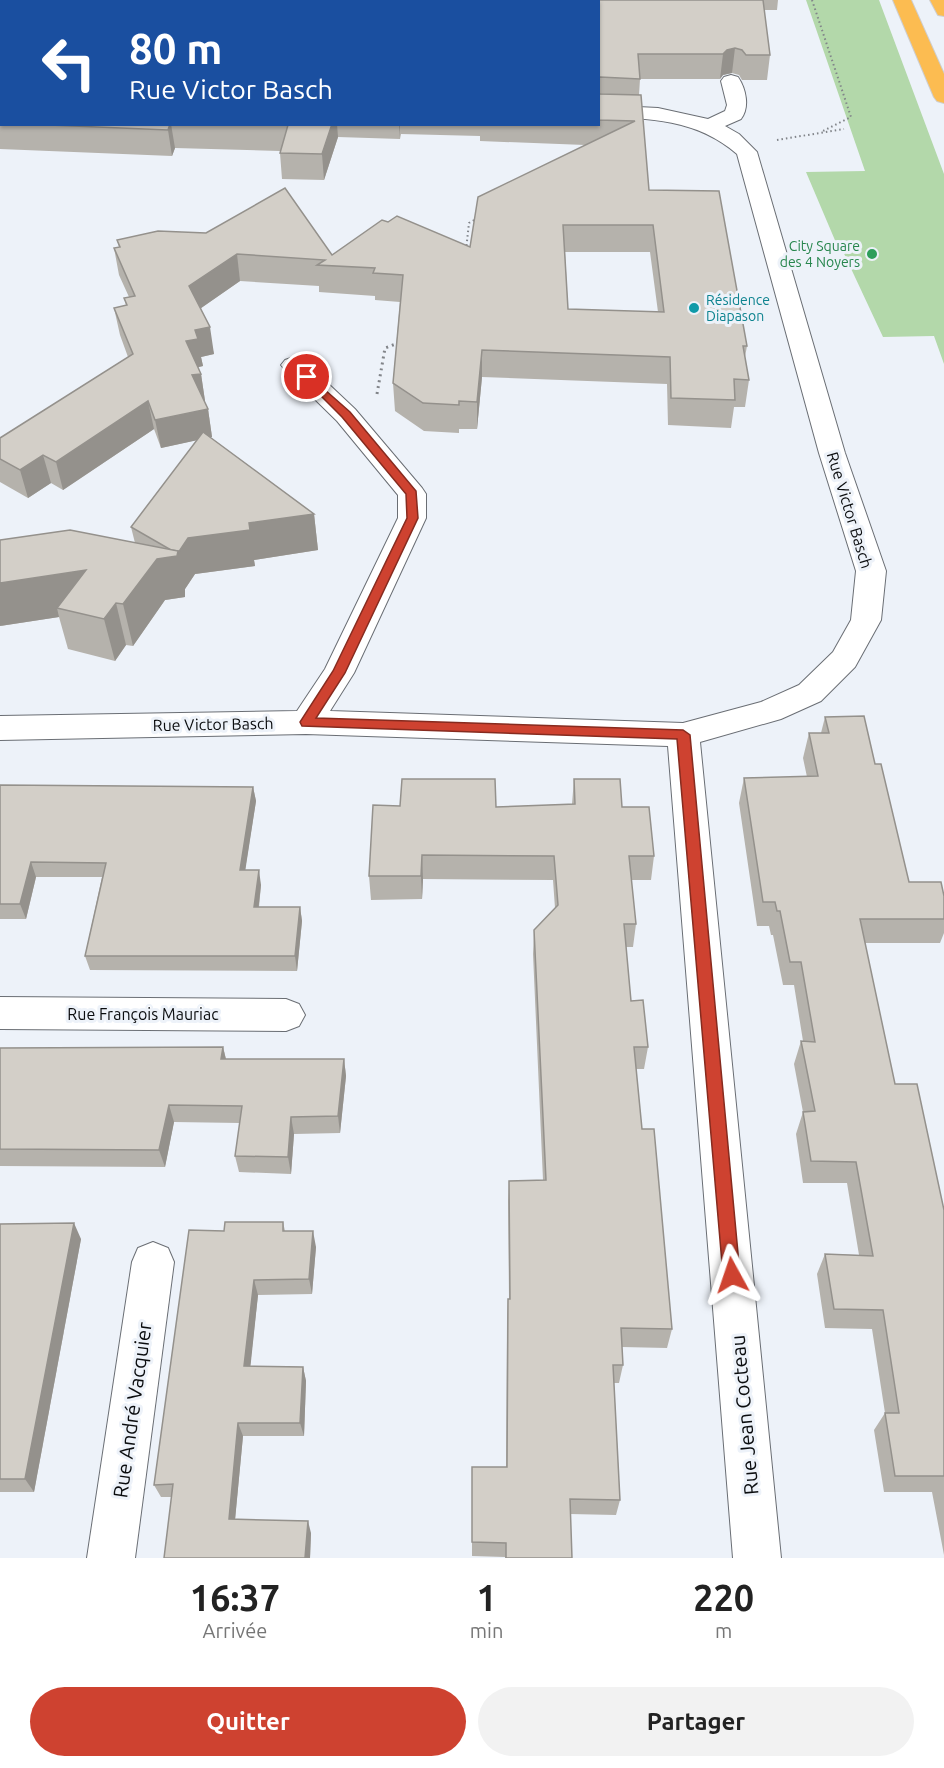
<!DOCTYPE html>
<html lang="fr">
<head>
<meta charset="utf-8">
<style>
  body { margin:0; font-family:Ubuntu,sans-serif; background:#f2f2f2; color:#222; height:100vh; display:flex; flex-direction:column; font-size:22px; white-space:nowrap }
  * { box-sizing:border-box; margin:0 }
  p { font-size:20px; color:#767676 }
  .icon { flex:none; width:33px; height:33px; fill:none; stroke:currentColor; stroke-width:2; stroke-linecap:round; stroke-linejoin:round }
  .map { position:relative; height:1558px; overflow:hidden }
  .sheet { display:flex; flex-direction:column; background:#fff; flex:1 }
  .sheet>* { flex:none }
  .hud { position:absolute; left:0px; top:0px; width:600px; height:126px; box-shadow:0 2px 4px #0004; background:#1a4fa0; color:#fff; overflow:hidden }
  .pin { position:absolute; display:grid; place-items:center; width:51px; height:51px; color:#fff; margin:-26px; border:3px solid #fff; border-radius:50%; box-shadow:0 2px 6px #0007 }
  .me { position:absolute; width:66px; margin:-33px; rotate:355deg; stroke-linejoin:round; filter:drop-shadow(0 0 4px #0008) }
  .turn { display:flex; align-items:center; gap:21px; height:126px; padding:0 30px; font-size:27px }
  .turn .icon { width:78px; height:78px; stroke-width:2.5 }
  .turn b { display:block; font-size:42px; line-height:51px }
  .eta { display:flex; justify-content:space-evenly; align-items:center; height:102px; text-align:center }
  .eta b { font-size:36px; font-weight:700; line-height:42px }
  .cta { display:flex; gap:12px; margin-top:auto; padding:12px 30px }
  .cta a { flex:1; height:69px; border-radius:36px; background:#ce4230; color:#fff; font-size:24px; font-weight:700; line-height:69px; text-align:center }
  .cta a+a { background:#f2f2f2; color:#222 }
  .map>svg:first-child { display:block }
  .green { fill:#b3d8aa }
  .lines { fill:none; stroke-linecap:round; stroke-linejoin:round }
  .minor-casing { stroke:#6a6e74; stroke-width:2 }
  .highway-casing { stroke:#cececf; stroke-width:2 }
  .path-far1 { stroke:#818489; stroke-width:2; stroke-dasharray:1.5 3; stroke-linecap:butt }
  .path { stroke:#818489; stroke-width:3; stroke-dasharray:2 4; stroke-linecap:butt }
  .minor { fill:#fff; fill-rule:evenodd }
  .highway { fill:#fcbc51; fill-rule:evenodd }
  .wall { fill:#b5b2ac; fill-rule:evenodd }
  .shaded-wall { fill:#94918c }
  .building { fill:#d3cfc8; stroke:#94918c; stroke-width:1.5; fill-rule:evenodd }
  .route { fill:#ce4230; stroke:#862b1f; stroke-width:1.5 }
  .leisure-dot { fill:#2e9e5b; stroke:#edf2f9; stroke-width:2 }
  .culture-dot { fill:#0f9aa8; stroke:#edf2f9; stroke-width:2 }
  .labels { text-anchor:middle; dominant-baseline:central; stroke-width:6; stroke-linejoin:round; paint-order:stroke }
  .far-leisure-label { font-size:14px; fill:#27864d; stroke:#edf2f9; text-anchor:end }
  .far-culture-label { font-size:14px; fill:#0d838f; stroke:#edf2f9; text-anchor:start }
  .street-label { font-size:16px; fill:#0a0c0e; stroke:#edf2f9 }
  .near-street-label { font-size:20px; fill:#0a0c0e; stroke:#edf2f9 }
</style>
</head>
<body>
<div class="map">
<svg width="944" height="1558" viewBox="0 0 944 1558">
  <rect width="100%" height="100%" fill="#edf2f9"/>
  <polygon class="green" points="806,0 879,0 944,174 944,364 934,336 883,337 840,245 837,245 806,172 865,171"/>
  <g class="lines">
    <g class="minor-casing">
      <g id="minor">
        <path d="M731,75L738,77C746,89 750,107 741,119L725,126L739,134L757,152L845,453L886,571L881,620L855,667L821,701L781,719L700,742L781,1558H733L668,746L306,734L0,740V716L297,711L325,669L398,518V495L337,421L285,370L281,365L285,360L294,357L303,360L355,409L422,488L426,494V518L354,673L330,711L683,723L761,702L799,685L833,652L851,620L856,571L819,453L737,154C697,119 649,118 598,117V105L658,108L708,119L725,111L727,105L721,81L724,77Z"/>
        <polygon points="0,997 286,999 299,1004 305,1015 299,1026 286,1031 0,1029"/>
        <polygon points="153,1242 168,1248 174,1262 135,1558 87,1558 132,1262 138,1248"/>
      </g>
    </g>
    <g class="highway-casing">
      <g id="highway">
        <polygon points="893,0 911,0 944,74 944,103 937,101 934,97"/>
        <polygon points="930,0 944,0 944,16 938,15"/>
      </g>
    </g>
    <g class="path-far1">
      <polyline points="812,0 851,117 823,131"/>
      <polyline points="777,140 844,129"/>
      <polyline points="466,250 469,223 478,218"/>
    </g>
    <polyline class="path" points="377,394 385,348 401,342"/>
    <use href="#minor" class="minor"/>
    <use href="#highway" class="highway"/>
  </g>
  <g class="wall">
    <path d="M0,0H778L777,10H764L770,55L767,80H742L739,75L732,73L723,75L720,79H640L639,95L649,190L747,346L745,357L749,380L745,407H734L731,428L668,425L667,384L482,377L477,429H459V433L424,431L395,411L393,383L400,302L375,300V296L319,292V286L240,281L201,308L214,354L201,357L203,366L198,367L201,374L205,401L204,402L208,409L212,437H210L314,514L318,550L254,560L255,566L195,574L185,589V597L165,600L133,646L126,645L115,661L68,649L59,617L0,626L135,543L131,527L197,440L161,448L154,429L63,490L51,483L28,498L0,482V438L128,357L120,335L114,308L126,305L124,298L129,297L119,275L114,248L119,247L117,240L332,255L470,247L585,145L480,141V136L401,134L400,139L338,137L324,180L282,179L280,153V151L175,148L172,156L0,149ZM2,2H598V124H2ZM565,252H650L658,312L568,309Z"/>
    <polygon points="825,717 875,764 909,882 944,896 944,933 940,943 865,943 895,1084 944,1210 944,1555 932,1492 884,1492 874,1430 885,1413 872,1329 825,1328 817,1274 825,1254 859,1255 847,1183 803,1183 796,1134 803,1112 794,1064 801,1041 803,1041 794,985 783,985 773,935 771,935 769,926 757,926 739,803 744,778 807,777 803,758 809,733 821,733"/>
    <polygon points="574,779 622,807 654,856 651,880 631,880 636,924 633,947 626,947 631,1001 648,1047 644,1069 636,1069 642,1129 672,1329 667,1348 622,1347 623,1365 619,1383 614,1383 620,1500 616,1515 570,1514 572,1558 505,1558 505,1557 472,1556 472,1467 506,1467 507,1318 508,1299 509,1299 508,1201 509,1181 543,1180 533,954 534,930 555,908 553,880 423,879 422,899 371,900 369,876 496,807 572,804"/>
    <polygon points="0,785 253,787 256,801 245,870 261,885 259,907 300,907 302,921 297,971 90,970 85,956 102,877 36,877 26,919 0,919"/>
    <polygon points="223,1047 226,1059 344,1059 346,1076 340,1133 294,1134 291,1174 239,1172 235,1156 240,1123 174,1122 165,1167 0,1166 0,1048"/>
    <polygon points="283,1222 285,1231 316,1247 312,1294 258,1295 250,1366 303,1367 306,1381 304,1436 243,1436 235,1519 311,1533 310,1558 172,1497 161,1497 154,1485 224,1231"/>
    <polygon points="0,1224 81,1239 34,1492 0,1492"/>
  </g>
  <g class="shaded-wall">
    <polygon points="735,48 732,73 723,75 720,79 723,54 727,50"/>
    <polygon points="170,124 171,124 175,148 172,156 168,130"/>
    <polygon points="332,124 337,124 338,137 324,180 322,154"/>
    <polygon points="399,124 400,124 400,139"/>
    <polygon points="237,254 240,281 194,313 189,286"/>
    <polygon points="210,327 214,354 201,357 203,366 191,369 186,341 195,330"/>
    <polygon points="482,350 482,377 477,429 477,402"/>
    <polygon points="201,374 205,401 197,403 192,375"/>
    <polygon points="148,401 154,429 63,490 56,462"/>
    <polygon points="208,409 212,437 161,448 155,420"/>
    <polygon points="43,455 51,483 28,498 20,470"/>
    <polygon points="314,514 318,550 254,560 255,566 195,574 185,589 185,597 165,600 133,646 123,604 157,559 177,553 188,538 249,523"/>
    <polygon points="86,570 57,608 59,617 0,626 0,583"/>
    <polygon points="116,603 126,645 115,661 104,619"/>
    <polygon points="253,787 256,801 243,885 240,870"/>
    <polygon points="422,855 423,879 422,899 421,876"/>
    <polygon points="31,862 36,877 26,919 20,904"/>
    <polygon points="259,870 261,885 257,921 254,907"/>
    <polygon points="300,907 302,921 297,971 295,956"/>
    <polygon points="223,1047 227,1064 221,1059"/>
    <polygon points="344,1059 346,1076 340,1133 338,1116"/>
    <polygon points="169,1105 174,1122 165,1167 159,1150"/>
    <polygon points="291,1117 294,1134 291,1174 288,1157"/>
    <polygon points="74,1223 81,1239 34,1492 25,1479"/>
    <polygon points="313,1231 316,1247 312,1294 309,1279"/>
    <polygon points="254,1280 258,1295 249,1380 244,1366"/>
    <polygon points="303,1367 306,1381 304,1436 300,1423"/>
    <polygon points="238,1423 243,1436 234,1531 229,1519"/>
    <polygon points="308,1521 311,1533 310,1558 305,1558"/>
  </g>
  <g class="building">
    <polygon points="0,0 763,0 770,55 746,55 742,50 735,48 727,50 723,54 638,54 640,79 600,77 598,79 598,2 2,2 2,124 0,124"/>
    <path d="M598,93L600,94L641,95L649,190L719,191L747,346H743L749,380L734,379L735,400L671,398L670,357L482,350L477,402L459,401V405L423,403L393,383L403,275L373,273L375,268L317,265L325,260L237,254L189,286L210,327L195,330L198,339L186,341L201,374L192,375L208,409L155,420L148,401L56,462L43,455L20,470L0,459V438L133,354L114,308L127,305L124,298L135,296L114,248L120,247L117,240L158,231L206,233L285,188L332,255L382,220L388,222L397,216L470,247L478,197L635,121L598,120ZM563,225H653L664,312L568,309Z"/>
    <polygon points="26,124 170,124 168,130"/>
    <polygon points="260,124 332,124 322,154 280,153 288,125"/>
    <polygon points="203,432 314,514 249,523 250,530 188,538 178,553 178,551 171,550 131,527"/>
    <polygon points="70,530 178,551 177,556 157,559 123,604 116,603 104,619 57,608 86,570 0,583 0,540"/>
    <polygon points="864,716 875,764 881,764 909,882 941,882 944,896 944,919 860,919 895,1084 917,1084 944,1210 944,1476 895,1476 885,1413 899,1413 883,1310 834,1309 825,1254 873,1256 856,1162 811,1161 803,1112 815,1111 801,1041 815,1042 801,962 790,962 780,911 777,911 775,902 763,902 744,778 818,776 809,733 829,733 825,717"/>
    <polygon points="402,779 495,779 496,807 575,804 574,779 620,779 622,807 649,807 654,856 629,856 636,924 624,924 631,1001 643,1000 648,1047 634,1047 642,1129 654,1129 672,1329 621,1328 623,1365 613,1365 620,1500 570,1499 572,1558 506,1558 506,1543 472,1542 472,1467 507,1467 508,1299 510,1299 509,1181 546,1180 534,930 558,905 554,856 422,855 421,876 369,876 373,805 400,806"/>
    <polygon points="0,785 253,787 240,870 259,870 254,907 300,907 295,956 85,956 106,863 31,862 20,904 0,904"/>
    <polygon points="223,1047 221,1059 344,1059 338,1116 291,1117 288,1157 235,1156 242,1106 169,1105 159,1150 0,1149 0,1048"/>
    <polygon points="225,1222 283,1222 283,1231 313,1231 309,1279 254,1280 244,1366 303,1367 300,1423 238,1423 229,1519 308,1521 305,1558 164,1558 173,1484 154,1485 189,1230 224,1231"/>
    <polygon points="74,1223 25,1479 0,1479 0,1224"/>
  </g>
  <polygon class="route" points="307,374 350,412 416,491 418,518 345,673 316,718 683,730 690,735 740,1275 738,1281 732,1284 725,1281 723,1275 677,739 302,726 300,722 333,671 407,518 406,494 342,417 302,377"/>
  <circle class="leisure-dot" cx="872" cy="254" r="6"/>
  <circle class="culture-dot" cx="694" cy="308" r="6"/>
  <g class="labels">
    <g class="far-leisure-label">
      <text x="860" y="246">City Square<tspan x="860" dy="16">des 4 Noyers</tspan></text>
    </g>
    <g class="far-culture-label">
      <text x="706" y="300">Résidence<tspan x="706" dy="16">Diapason</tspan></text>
    </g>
    <g class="street-label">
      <text transform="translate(850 510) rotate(73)">Rue Victor Basch</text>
      <text transform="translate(213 724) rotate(-1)">Rue Victor Basch</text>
      <text x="143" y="1014">Rue François Mauriac</text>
    </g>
    <g class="near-street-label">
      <text transform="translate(132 1410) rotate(-82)">Rue André Vacquier</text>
      <text transform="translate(744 1415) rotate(-95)">Rue Jean Cocteau</text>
    </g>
  </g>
</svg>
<div class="pin" style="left:307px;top:377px;background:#d93025"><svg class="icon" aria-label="arrive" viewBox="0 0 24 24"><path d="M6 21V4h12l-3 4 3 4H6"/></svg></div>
<svg class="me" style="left:732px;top:1275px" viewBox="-20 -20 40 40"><path d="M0-17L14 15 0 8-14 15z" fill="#ce4230" stroke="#fff" stroke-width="4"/></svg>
<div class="hud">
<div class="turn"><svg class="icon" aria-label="left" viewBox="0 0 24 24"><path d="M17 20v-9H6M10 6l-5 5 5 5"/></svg><div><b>80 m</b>Rue Victor Basch</div></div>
</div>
</div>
<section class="sheet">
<div class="eta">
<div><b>16:37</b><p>Arrivée</p></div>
<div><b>1</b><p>min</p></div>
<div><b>220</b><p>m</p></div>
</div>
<div class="cta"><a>Quitter</a><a>Partager</a></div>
</section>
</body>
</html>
